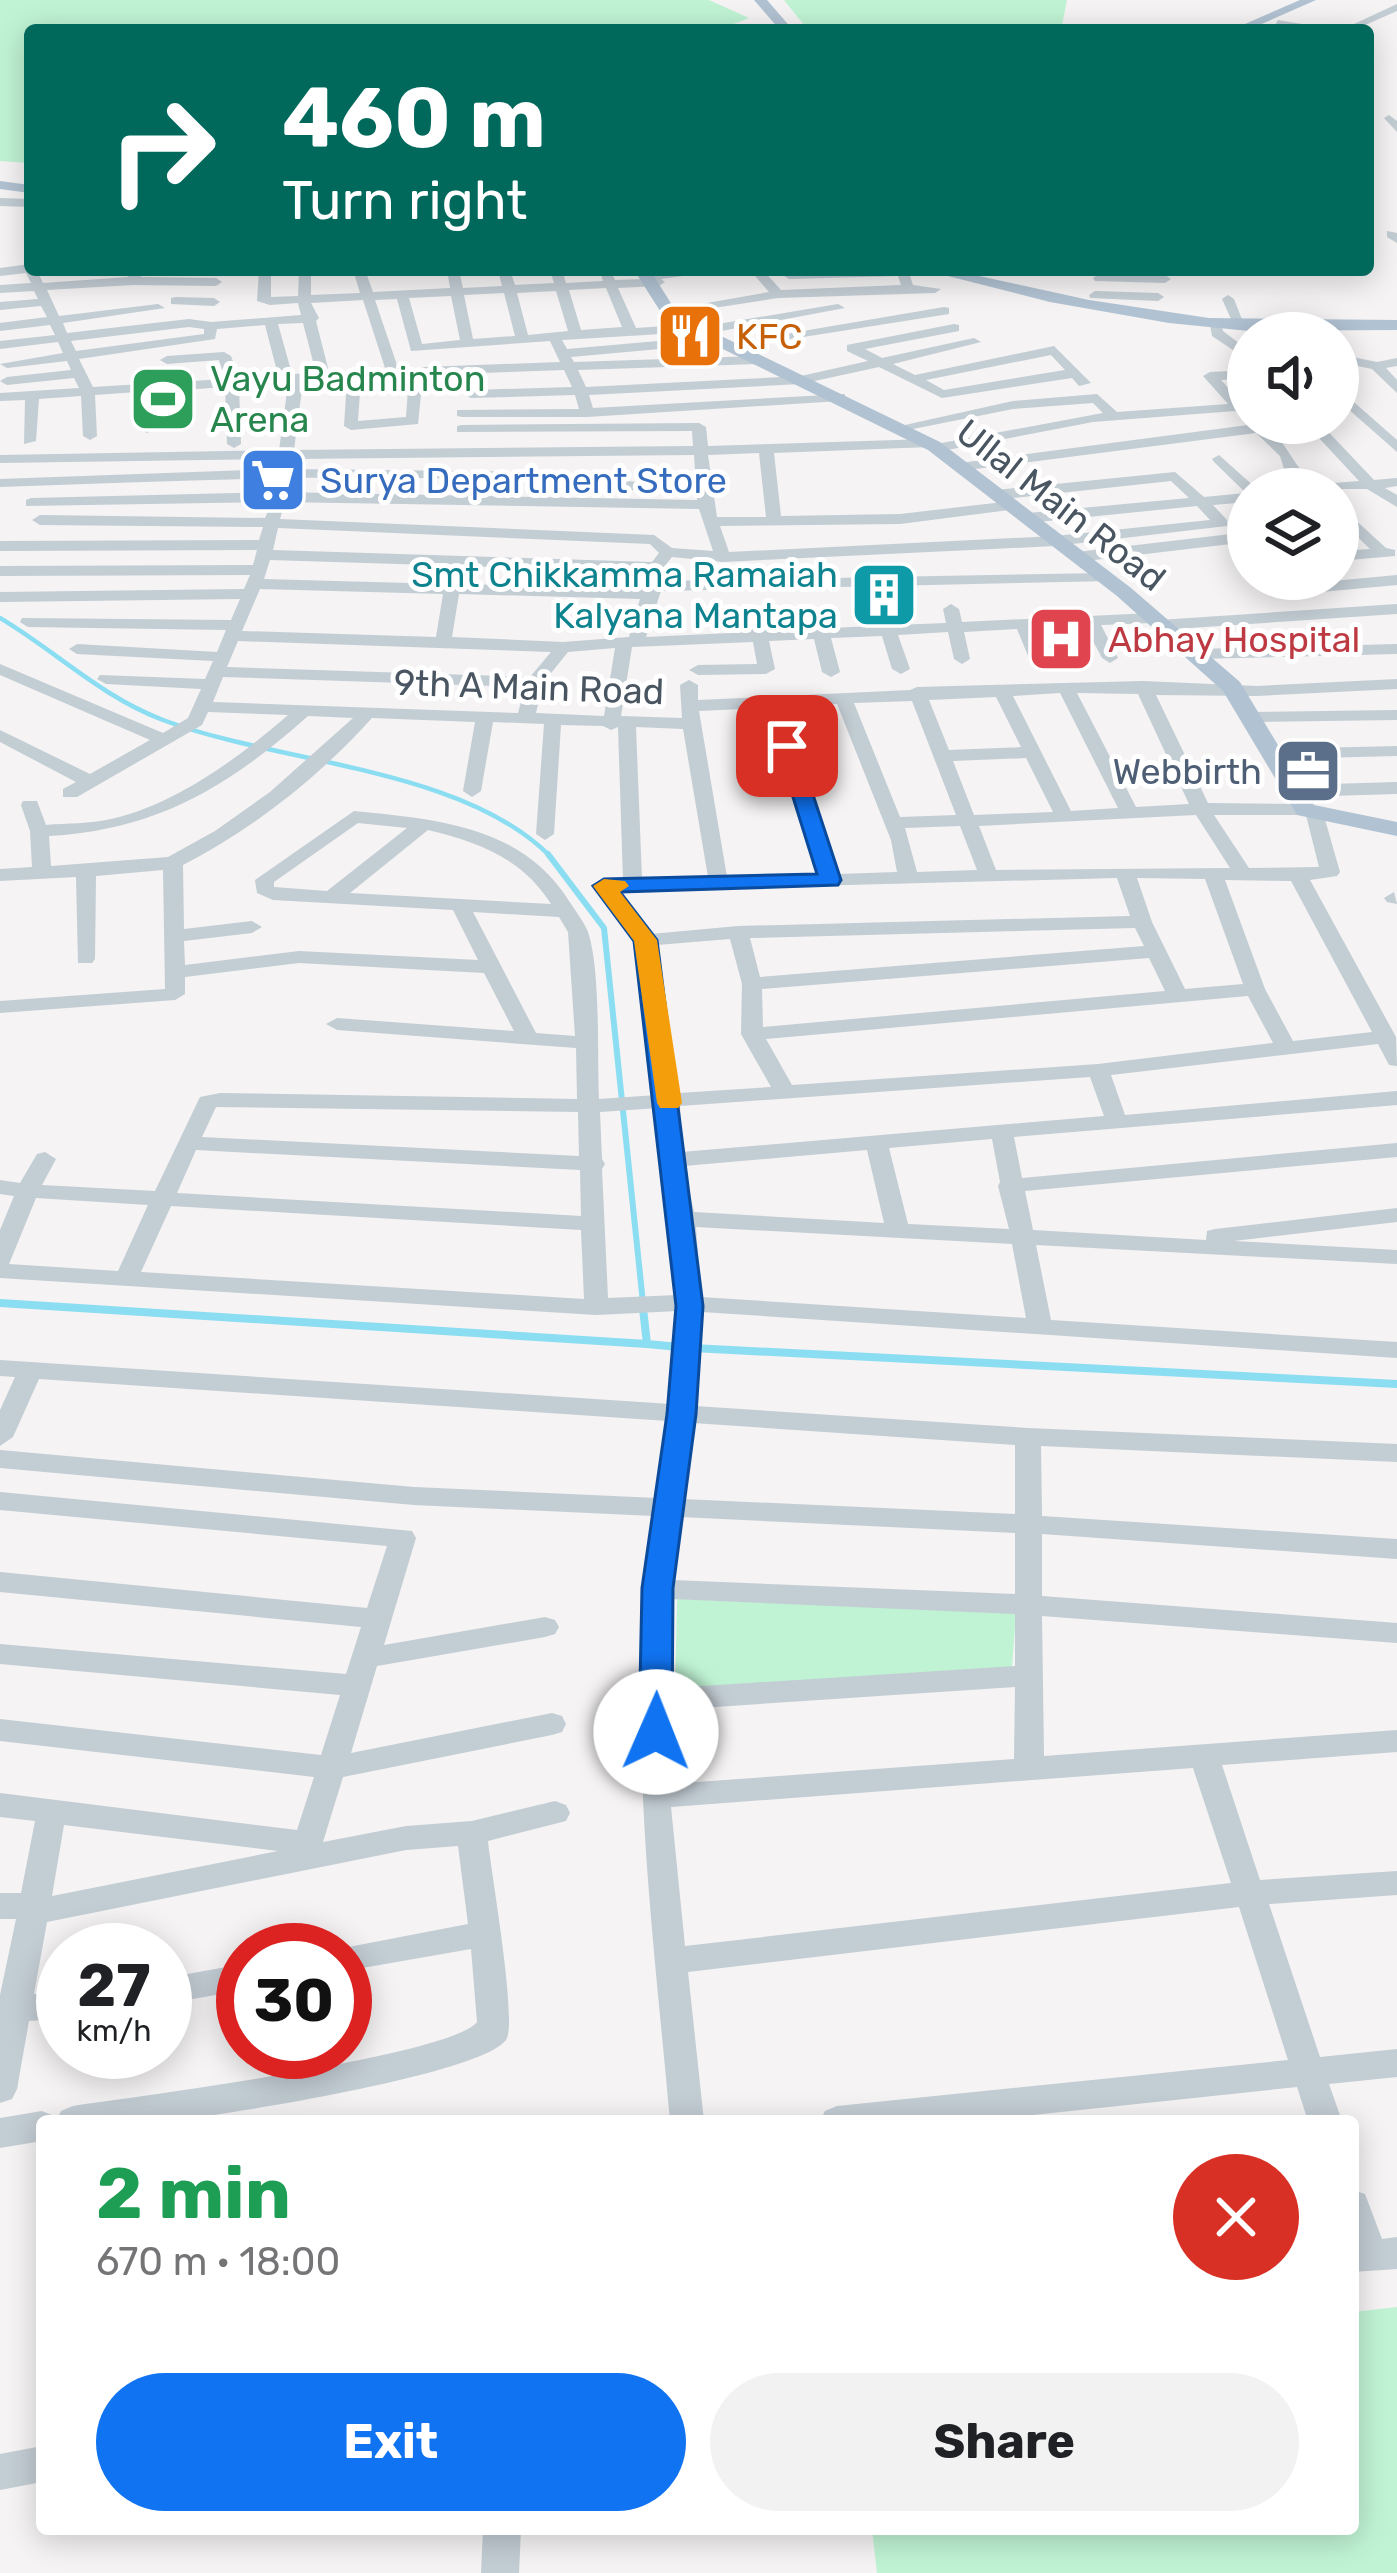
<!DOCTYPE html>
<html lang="en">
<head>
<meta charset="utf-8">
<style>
  body { margin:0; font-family:Rubik,sans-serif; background:#f2f2f2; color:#202124; height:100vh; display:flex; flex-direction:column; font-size:45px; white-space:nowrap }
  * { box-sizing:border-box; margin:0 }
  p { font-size:39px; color:#757577 }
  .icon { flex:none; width:66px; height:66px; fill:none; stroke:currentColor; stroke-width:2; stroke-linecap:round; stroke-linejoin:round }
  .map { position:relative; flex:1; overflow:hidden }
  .panel { position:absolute; left:36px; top:2115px; width:1323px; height:420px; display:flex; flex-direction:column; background:#fff; border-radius:12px; box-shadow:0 6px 30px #0003 }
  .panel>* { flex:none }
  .guide { position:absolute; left:24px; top:24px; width:1350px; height:252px; border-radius:12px; box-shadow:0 6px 30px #0003; background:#00695c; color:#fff; overflow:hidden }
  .controls { position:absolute; left:1227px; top:312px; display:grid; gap:24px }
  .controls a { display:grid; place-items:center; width:132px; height:132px; border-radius:50%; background:#fff; box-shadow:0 6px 30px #0003; font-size:60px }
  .speed { position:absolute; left:36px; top:1923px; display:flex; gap:24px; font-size:60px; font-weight:700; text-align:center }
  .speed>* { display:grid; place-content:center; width:156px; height:156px; border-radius:50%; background:#fff; box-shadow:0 6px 30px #0003; line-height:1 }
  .speed small { font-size:30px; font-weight:400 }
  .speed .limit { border:18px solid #d22; background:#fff; color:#111 }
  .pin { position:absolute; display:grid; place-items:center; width:102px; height:102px; color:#fff; margin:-51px; border-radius:24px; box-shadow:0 6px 18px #0006 }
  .me { position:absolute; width:132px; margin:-66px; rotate:1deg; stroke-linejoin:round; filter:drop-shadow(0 0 9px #0008) }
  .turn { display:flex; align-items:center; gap:42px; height:252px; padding:0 60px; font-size:54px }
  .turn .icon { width:156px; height:156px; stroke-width:2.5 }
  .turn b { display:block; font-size:84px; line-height:102px }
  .round { display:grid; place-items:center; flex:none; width:126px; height:126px; border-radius:63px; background:#f2f2f2 }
  .head { display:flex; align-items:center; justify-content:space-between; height:204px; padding:0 60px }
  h1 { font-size:72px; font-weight:700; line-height:90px; color:#1e9e55 }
  .button { display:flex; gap:24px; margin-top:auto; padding:24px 60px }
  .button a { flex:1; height:138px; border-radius:72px; background:#1073f1; color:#fff; font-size:48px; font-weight:700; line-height:138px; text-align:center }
  .button a+a { background:#f2f2f2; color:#202124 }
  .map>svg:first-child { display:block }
  .green { fill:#c0f3d4 }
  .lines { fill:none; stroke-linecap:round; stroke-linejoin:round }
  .stream-far2 { stroke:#8bddf2; stroke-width:4.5 }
  .stream-far1 { stroke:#8bddf2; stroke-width:6 }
  .stream { stroke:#8bddf2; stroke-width:8 }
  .minor { fill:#c3cdd4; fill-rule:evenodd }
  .major { fill:#b1c2d2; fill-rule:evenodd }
  .route { fill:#1073f1; stroke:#0a4b9d; stroke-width:3 }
  .slow { fill:#f59e0b }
  .labels { text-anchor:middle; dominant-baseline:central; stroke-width:10; stroke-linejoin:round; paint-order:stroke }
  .far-food-label { font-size:36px; fill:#c56008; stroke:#fff; text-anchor:start }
  .far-leisure-label { font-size:36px; fill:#27864d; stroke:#fff; text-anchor:start }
  .far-shop-label { font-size:36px; fill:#366cbe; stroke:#fff; text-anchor:start }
  .far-street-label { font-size:36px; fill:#495662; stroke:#fff }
  .far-culture-label { font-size:36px; fill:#0d838f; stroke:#fff; text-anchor:end }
  .far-health-label { font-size:36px; fill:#be3a42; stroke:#fff; text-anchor:start }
  .far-service-label { font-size:36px; fill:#4e5e75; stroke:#fff; text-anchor:end }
</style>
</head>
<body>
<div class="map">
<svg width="1397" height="2573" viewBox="0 0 1397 2573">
  <rect width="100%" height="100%" fill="#f5f3f3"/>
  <g class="green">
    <polygon points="0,0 709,0 749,18 731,25 632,30 30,30 30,163 0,161"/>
    <polygon points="784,0 1067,0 1061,30 808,30"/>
    <polygon points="677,1599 1016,1613 1012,1668 675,1691"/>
    <polygon points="1397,2307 1397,2573 877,2573 872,2529 1353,2529 1353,2312"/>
  </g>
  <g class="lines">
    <path class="stream-far2" d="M0,618C57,652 100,696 163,720C279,764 463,767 551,857"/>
    <polyline class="stream-far1" points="548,854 604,928 643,1303"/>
    <g class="stream">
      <polyline points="642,1300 647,1344 679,1347"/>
      <polyline points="0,1303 647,1344"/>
      <polyline points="693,1348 1397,1384"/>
    </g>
    <g class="minor">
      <polygon points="1397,4 1397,11 1354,30 1341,30"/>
      <polygon points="1278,20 1320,27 1325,30 1275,25"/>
      <polygon points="1389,115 1397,121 1397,132 1384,118"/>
      <polygon points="0,198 30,199 30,207 0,206"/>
      <polygon points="1387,231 1397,233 1397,243 1387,237"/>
      <path d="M30,264V270H37L43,283L128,277L132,270H144L141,277L216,278L222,282L216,286L133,285L47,290L59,316L158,304L165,308L63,323L67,333L189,319L211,322L301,315L298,303L270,305L257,301L259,270H271V297L298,296L299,270H311V295L360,293L353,270H365L373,292L450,288L447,270H459L463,288L502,286L498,270H510L515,285L554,283L550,270H562L566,283L603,281L600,270H610L615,280L643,279L640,276L646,272L726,270L661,279L665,282L659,286L618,288L636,328L694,324L700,327L838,304L845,308L700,335L694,332L562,340L567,349L715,336L722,340L715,344L571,357L574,362L758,356L765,360L758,364L578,370L586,387L801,376L868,361L847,351V345L954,324L959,325V331L865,349L882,358L974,338L981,342L893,364L915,375L1054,346L1091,383L1079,386L1072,378L942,398L879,367L801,384L589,395L593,408L845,394V400L840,401L587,417H462L457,416V410L579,409L575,395L471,398L464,394L471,390L572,387L564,370L423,375L418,424L351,430L344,426L347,379L303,382L294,450L693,446L692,431L457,432V426L462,425L699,423L706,427L708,446L929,439L936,444L1103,413L1093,403L1013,409L903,431L896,427L1013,401L1097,394L1117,412L1228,404L1203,376L1210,372L1248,370V378L1221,380L1248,409L1246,419L1235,411L1093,422L937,452L930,447L774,453L781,516L900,514L1012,501L1017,503V509L900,524L720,526L729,552L1055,536L1210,520L1197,506L1028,523L1020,518L1028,513L1189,498L1171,481L996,500L988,495L996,490L1175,472L1204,497L1246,493L1214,462L1212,459L1219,455L1257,489H1248V502L1213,505L1227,520V526L1055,546L723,562L672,557L664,567L665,581L1105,573L1113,578L1111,581L661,591L646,637L751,632L747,609L755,604L763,609L767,631L811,629L810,622L818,617L824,618L828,628L878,626L874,612L882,607L888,609L895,625L946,623L943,609L951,604L959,609L962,622L1152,613L1158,615L1159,620L1397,604V614L1160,630L1154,629L1153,623L1101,625L1118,658L1110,663L1102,658L1085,626L1033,628L1047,663L1039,668L1031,663L1017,629L964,632L970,659L962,664L954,659L948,632L898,635L910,669L901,674L892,669L882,636L831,638L840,672L831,677L822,672L814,639L769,641L775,669L766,674L698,675L689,670L698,665L757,664L753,642L632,647L621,716L682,718L680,685L689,680L698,685V700L910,690L917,687L1143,681L1257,686L1397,679V689L1257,696L1156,695L1208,803L1305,804L1324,816L1340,872L1337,876L1310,880L1396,1037L1397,1066L1389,1065L1378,1044L1111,1075L1125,1115L1397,1091V1105L1014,1137L1022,1178L1397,1143V1157L1025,1191L1033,1230L1206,1240L1207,1231L1215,1229L1397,1208V1222L1234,1241L1397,1250V1264L1036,1245L1051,1320L1397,1342V1358L702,1312L695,1406L1028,1428L1397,1444V1462L1041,1446L1042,1516L1397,1539V1559L1042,1534V1596L1397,1623V1643L1042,1616L1044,1756L1397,1730V1752L1222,1765L1260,1880L1397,1871V1895L1269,1904L1320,2057L1397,2049V2077L1329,2084L1342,2121H1308L1297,2087L977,2121H820L825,2111L837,2106L1288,2060L1239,1907L688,1972L704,2121H670C652,1920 624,1718 654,1516L414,1505L0,1468V1450L414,1487L657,1498L668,1421L39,1379L13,1437L0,1446V1410L15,1377L0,1376V1360L670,1404L678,1311L596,1315L0,1278V1230L14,1196L0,1194V1180L20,1183L37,1154L45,1152L56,1159L42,1185L155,1191L200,1097L220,1093L577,1099L576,1048L337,1030L326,1024L337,1018L514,1031L484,973L299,963L185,977V994L175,1000L0,1013V1001L165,989L163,870L96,876L95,959L92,963H78L76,877L0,881V869L32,867L30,831L21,805L23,801H37L46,825C68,823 90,824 111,819C175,805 240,757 288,715L208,712L202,725L77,797H63V789L76,782L0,742V730L90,774L150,740L0,675V664L163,733L188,718L201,689L106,684L97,679L100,675L205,679L213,661L77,654L69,649L77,644L217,652L226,630L28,627L20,622L22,618L231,620L240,599L0,602V592L244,589L250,575L0,576V566L253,565L257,550L0,551V541L259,540L263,527L40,525L32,520L40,515L265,518L269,509L274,507L282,512L280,519L654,535L672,548L713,551L699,509L278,502L26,506V500L31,498L278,492L697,500L694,455L292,459L290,469L547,472L646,483V489L641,491C428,468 213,480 0,487V479L278,469V459L0,463V455L279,450L288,385L282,383L239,386L241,444L234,448L227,444L225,387L183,390V424L176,428L169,424V390L151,392L154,429L147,433L140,429L137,392L95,395L97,436L90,440L83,436L81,396L39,399L36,441L24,444L25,400L0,401V393L79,388L74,378L7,385L0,381L7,377L71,370L67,361L7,368L0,364L63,353L58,342L0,349V341L55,335L50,325L0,331V323L47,317L41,306L0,310V302L38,299L34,291L0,293V285L31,283L26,273L0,276V268ZM606,288L622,327L581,330L569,290ZM556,291L568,331L528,335L517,293ZM504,293L515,336L473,339L464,295ZM451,296L460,340L422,344L409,298ZM397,299L411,351L550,341L560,362L398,368L375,300ZM363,300L385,368L329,372L316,321L319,318L311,303ZM303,323L316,373L292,374L278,324ZM265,325L278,375L239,378L231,356L224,352L167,356L160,360L167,364L219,360L225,379L93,387L79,359L215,339L217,329ZM189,327L204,329V334L76,351L71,341ZM1051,355L1065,370L944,390L926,380ZM409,376L406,417L358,421L361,378ZM759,453L766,517H717L708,455ZM278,528L650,544L659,553L652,562L273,550ZM270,560L648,572L649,585L645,589L460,584L459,578L453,576L444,584L264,579ZM260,589L443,594L436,637L242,631ZM459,594L640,599L629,637L563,642L452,637ZM238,641L551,652L530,677L227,667ZM615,648L604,716L536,713L543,683L568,652ZM223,677L525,687L518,713L213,702ZM1060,693L1118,808L1071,811L1013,696ZM1077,693L1138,694L1189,804L1136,807ZM996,697L1021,747L949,750L929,700ZM912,701L956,815L900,817L854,703ZM837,704L891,840L897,872L838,874L782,707ZM765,708L818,874L727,877L699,711ZM308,716L353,718L270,792L215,831L168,857L51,866L49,836C157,830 228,787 308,716ZM372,718L475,722L463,791L472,797L481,791L493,722L544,724L536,834L545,840L554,834L561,725L603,726L611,730L618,727L623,880H604L594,886L636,941L657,1095L599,1099C597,1056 601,971 588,932C584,922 575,910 569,901C522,825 434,819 354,811L255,880L257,893L273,900L453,910L478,960L299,951L185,965L184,941L252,933L262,927L252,921L184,929L183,865C253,829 319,777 372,718ZM636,727L683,729L708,877L642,879ZM1026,758L1053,812L974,815L953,761ZM1196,815L1230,868L996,870L979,826ZM1214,815H1306L1319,867L1249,868ZM358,823L407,828L327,891L274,887V882ZM960,826L977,870L917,872L905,828ZM428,830C478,842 522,858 551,904L350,893ZM1117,878L1130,916L738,926L651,934L618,891ZM1137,878L1205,879L1243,984L1185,989L1152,922ZM1225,880L1291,881L1372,1032L1293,1041L1265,989ZM473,912L559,917L568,932L575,1036L536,1033ZM1135,928L1144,946L760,977L750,938ZM730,939L742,984L741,1034L771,1087L679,1093L657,945ZM1149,958L1165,991L763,1027L762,989ZM1248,996L1273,1043L1098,1064L792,1085L766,1039ZM1090,1077L1104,1116L682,1152L680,1106ZM216,1107L578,1112L579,1156L202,1137ZM658,1108C660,1171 673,1232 677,1295L608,1298L602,1169L605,1164L602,1159L600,1112ZM992,1139L1000,1182L998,1186L1009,1229L908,1224L889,1148ZM196,1150L580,1170L581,1216L177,1193ZM867,1150L884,1223L694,1212L684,1166ZM36,1198L148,1205L118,1271L9,1264ZM171,1206L581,1230L584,1299L141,1272ZM696,1227L1012,1244L1026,1318L701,1297ZM693,1423L1015,1445V1514L683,1499ZM681,1517L1015,1533V1594L672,1580ZM671,1599L1015,1614V1666L670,1688ZM1015,1687L1014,1759L670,1784V1710ZM1193,1768L1231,1883L685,1946L671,1807Z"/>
      <polygon points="750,270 763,270 781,290 901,285 898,276 789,279 783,275 789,271 908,270 913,285 941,289 935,293 778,298 668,315 661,311 769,292"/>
      <polygon points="1099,274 1165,275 1171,279 1165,283 1095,281 1093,278"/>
      <polygon points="1095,291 1158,293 1164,297 1158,301 1090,298 1089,295"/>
      <polygon points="1228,295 1234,299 1243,322 1231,319 1222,299"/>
      <polygon points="176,297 214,298 220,302 214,306 171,304 171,298"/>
      <polygon points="944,307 949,308 949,314 727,349 720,345"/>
      <polygon points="1209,319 1219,319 1223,331 1248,350 1248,360 1212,336"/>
      <polygon points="1338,354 1377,362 1397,358 1397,366 1386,368 1397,380 1397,393 1372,369 1338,362"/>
      <polygon points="1338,388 1397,440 1397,452 1338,400"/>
      <path d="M1248,421C1276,427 1282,443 1297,465C1302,472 1315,479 1321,484L1359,481L1305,423H1320L1374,480L1397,478V486L1385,488L1397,495V507L1367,489H1309L1284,469L1280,456L1256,433L960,471L953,467L960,463L1248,425Z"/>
      <polygon points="1338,504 1386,548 1395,550 1395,556 1338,561 1338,551 1370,549 1338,518"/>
      <polygon points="1248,532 1248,542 1077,562 1069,557 1077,552"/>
      <polygon points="1397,575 1397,585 1311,593 1303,588 1311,583"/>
      <polygon points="1397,644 1397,654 1197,659 1189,654 1197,649"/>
      <polygon points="1397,710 1397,720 1255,722 1246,717 1255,712"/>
      <polygon points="1397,746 1397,756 1275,759 1266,754 1275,749"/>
      <polygon points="1397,782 1397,794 1295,797 1286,791 1295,785"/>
      <polygon points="1394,892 1397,904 1387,902 1384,898"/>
      <path d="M0,1492L412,1531L416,1538L384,1645L545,1617L555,1620L559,1627L555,1634L545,1637L377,1666L351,1753L552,1713L562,1716L566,1724L562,1732L552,1735L343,1777L323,1842L406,1826L472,1821L555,1801L566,1805L570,1813L566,1821L488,1841C491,1872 518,2023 506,2040C480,2075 223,2115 170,2121C128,2125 84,2121 42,2121V2141L0,2148V2118L42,2111L54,2116L56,2121L61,2111L73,2106C135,2097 451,2056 477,2022L471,1949L345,1971V1950H333L468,1924L458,1846L406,1850L47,1922L34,1994L63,1993V2019L29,2021L17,2089L12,2099L0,2103V1995L16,1919H0V1893H21L35,1821L0,1817V1793L297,1830L314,1777L0,1741V1719L321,1755L340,1695L0,1664V1644L346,1674L361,1627L0,1592V1572L367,1608L387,1546L0,1510ZM64,1825L278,1851L52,1896Z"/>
      <polygon points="243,1964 243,1990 165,2004 165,1978"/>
      <polygon points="1353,2190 1365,2194 1382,2239 1397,2237 1397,2269 1353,2272"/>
      <polygon points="42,2446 42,2482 0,2490 0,2454"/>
      <polygon points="483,2529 521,2529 519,2573 481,2573"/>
    </g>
    <g class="major">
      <polygon points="754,0 767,0 793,30 780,30"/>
      <polygon points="1300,0 1316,0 1248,30 1231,30"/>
      <polygon points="0,181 30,185 30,193 0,189"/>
      <polygon points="634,270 650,270 674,308 688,320 940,442 1131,588 1240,682 1314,805 1397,822 1397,836 1297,815 1223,691 1117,596 928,450 676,326 662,314"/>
      <polygon points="924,270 952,270 1089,300 1209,318 1397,320 1397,330 1249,331 1169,323 1050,302"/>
    </g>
  </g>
  <polygon class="route" points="787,740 797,746 841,880 838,885 620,892 657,940 703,1306 696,1414 673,1588 672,1732 656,1745 639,1732 642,1588 667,1414 676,1306 634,941 593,886 604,879 817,874 777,746"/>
  <polygon class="slow" points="604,879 625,881 629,886 620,892 657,940 682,1103 678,1108 660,1108 657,1103 634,941 593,886"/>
  <defs>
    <g id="restaurant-square" transform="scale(3.45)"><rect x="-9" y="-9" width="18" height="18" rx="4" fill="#e8710a" stroke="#fff"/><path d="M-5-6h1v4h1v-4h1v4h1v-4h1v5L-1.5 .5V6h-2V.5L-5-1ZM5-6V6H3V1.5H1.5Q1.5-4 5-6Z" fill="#fff"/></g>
    <g id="stadium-square" transform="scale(3.45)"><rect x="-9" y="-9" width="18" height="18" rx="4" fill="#2e9e5b" stroke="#fff"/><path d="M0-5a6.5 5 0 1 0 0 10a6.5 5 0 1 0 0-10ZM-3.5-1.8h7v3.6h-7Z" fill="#fff"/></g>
    <g id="supermarket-square" transform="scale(3.45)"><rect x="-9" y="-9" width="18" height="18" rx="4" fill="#3f7fe0" stroke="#fff"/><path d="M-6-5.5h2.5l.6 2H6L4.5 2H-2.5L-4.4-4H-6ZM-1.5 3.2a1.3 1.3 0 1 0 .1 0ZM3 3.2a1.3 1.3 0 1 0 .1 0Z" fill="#fff"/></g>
    <g id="building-square" transform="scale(3.45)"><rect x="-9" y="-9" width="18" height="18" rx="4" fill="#0f9aa8" stroke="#fff"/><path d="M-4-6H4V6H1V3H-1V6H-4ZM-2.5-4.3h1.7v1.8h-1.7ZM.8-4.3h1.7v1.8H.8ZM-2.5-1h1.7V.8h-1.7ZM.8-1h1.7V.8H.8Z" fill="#fff"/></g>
    <g id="hospital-square" transform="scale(3.45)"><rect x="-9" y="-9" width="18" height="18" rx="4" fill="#e0444e" stroke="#fff"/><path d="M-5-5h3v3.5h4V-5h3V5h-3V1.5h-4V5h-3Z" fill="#fff"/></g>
    <g id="office-square" transform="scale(3.45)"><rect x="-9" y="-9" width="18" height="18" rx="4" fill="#5c6f8a" stroke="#fff"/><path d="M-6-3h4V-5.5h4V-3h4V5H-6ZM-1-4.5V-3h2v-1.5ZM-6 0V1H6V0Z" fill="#fff"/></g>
  </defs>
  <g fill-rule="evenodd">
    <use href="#restaurant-square" x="690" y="336"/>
    <use href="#stadium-square" x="163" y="399"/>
    <use href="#supermarket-square" x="273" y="480"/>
    <use href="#building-square" x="884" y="595"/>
    <use href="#hospital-square" x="1061" y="639"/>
    <use href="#office-square" x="1308" y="771"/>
  </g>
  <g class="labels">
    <g class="far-food-label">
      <text x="736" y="336">KFC</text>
    </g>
    <g class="far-leisure-label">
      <text x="210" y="378">Vayu Badminton<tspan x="210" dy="41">Arena</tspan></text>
    </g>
    <g class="far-shop-label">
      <text x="320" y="480">Surya Department Store</text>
    </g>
    <g class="far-street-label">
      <text transform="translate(1061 505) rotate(38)">Ullal Main Road</text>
      <text transform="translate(529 687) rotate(2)">9th A Main Road</text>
    </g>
    <g class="far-culture-label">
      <text x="838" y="574">Smt Chikkamma Ramaiah<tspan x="838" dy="41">Kalyana Mantapa</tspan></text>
    </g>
    <g class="far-health-label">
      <text x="1108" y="639">Abhay Hospital</text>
    </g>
    <g class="far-service-label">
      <text x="1262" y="771">Webbirth</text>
    </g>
  </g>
</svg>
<div class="controls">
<a><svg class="icon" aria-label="sound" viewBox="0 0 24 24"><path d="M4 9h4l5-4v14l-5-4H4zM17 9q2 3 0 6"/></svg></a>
<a><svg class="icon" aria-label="layers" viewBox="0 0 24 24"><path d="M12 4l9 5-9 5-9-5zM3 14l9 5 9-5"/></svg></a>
</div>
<div class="speed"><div>27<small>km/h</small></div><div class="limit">30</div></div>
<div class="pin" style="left:787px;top:746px;background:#d93025"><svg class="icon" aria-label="arrive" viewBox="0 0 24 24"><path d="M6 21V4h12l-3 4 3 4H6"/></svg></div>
<svg class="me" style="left:656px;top:1732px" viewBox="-20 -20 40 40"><circle r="19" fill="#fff"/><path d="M0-13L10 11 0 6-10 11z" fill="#1073f1"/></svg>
<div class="guide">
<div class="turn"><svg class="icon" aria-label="right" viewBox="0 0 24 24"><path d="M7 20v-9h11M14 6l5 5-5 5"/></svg><div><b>460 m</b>Turn right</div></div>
</div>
<section class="panel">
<div class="head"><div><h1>2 min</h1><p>670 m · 18:00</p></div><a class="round" style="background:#d93025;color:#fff"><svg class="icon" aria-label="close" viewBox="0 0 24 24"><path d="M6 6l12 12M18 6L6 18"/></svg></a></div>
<div class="button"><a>Exit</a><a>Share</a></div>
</section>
</div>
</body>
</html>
